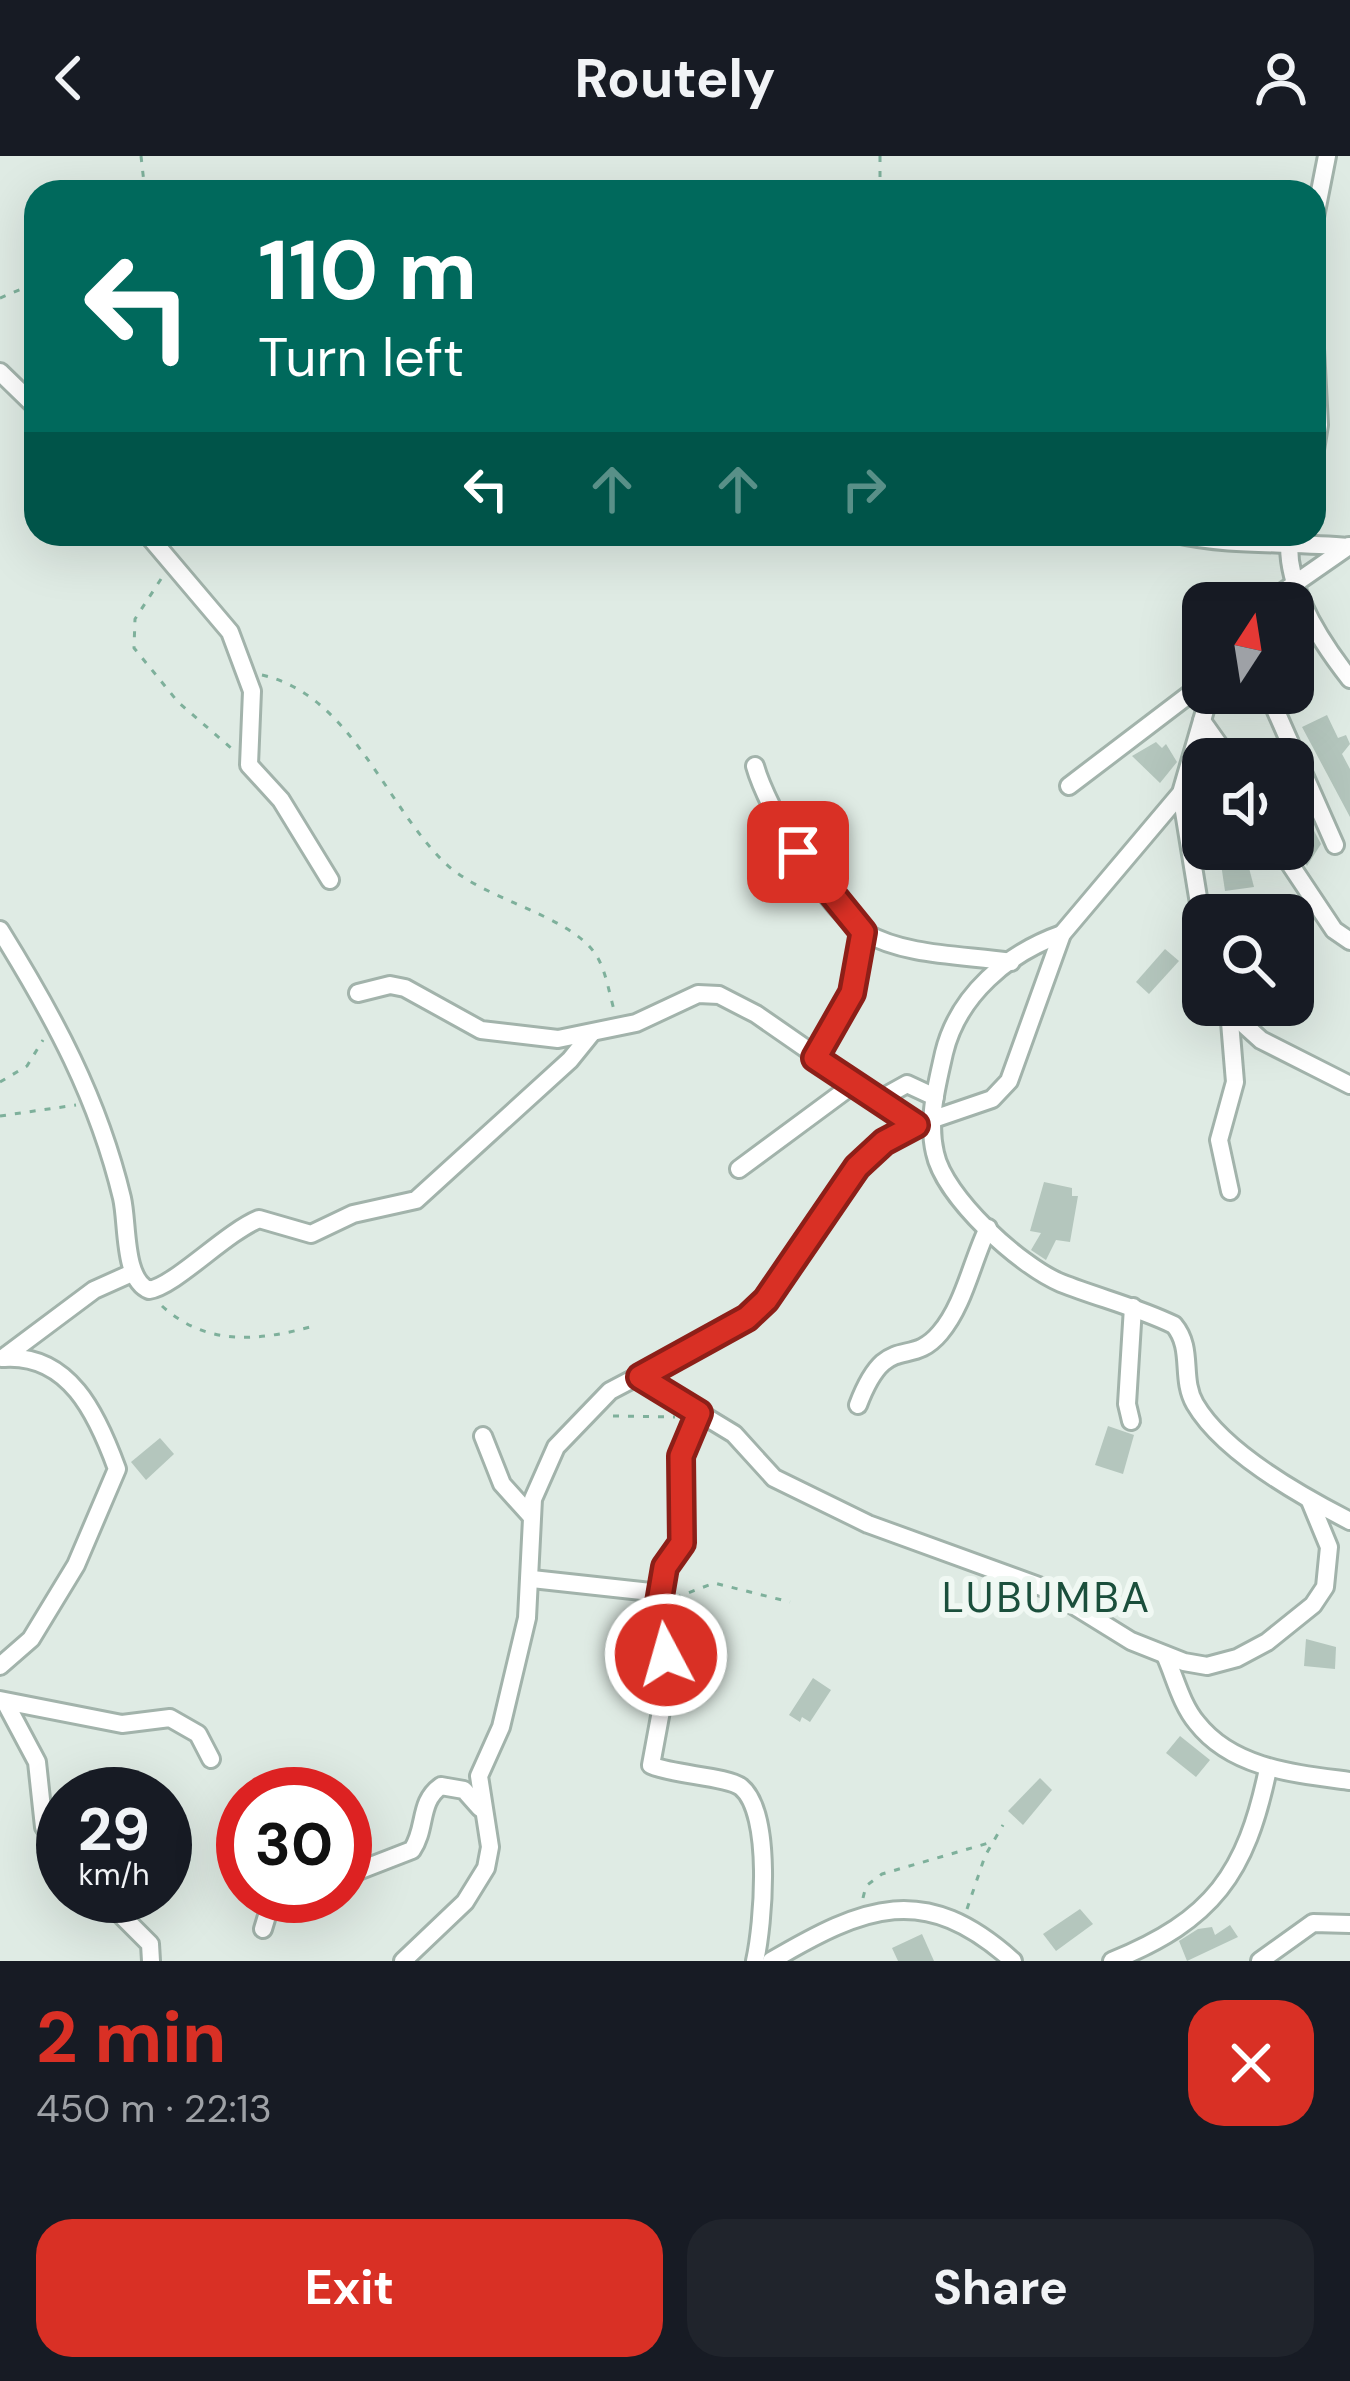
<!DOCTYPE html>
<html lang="en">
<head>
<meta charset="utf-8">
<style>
  body { margin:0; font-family:"DM Sans",sans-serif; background:#20242c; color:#f1f3f6; height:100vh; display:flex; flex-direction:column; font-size:45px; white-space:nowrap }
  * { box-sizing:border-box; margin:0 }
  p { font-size:39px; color:#9ea1a6 }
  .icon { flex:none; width:66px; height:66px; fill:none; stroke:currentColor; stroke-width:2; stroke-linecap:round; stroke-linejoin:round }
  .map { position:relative; height:1805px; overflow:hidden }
  .drawer { display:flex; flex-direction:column; background:#171b24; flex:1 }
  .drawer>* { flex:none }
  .banner { position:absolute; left:24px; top:24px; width:1302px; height:366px; border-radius:36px; box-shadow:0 12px 48px #0002; background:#00695c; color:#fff; overflow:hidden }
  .needle { width:78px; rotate:12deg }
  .controls { position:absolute; left:1182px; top:426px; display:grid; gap:24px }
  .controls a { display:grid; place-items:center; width:132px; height:132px; border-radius:24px; background:#171b24; box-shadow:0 12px 48px #0002; font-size:60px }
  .speed { position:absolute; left:36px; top:1611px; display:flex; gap:24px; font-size:60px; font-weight:700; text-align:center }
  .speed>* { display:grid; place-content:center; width:156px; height:156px; border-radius:50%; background:#171b24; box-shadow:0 12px 48px #0002; line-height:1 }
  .speed small { font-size:30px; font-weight:400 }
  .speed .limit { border:18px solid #d22; background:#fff; color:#111 }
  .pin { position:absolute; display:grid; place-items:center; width:102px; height:102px; color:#fff; margin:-51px; border-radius:24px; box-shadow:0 6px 18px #0006 }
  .me { position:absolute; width:132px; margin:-66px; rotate:354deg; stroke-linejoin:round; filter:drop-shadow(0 0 9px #0008) }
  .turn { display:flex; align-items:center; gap:42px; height:252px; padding:0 36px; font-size:54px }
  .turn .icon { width:156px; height:156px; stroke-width:2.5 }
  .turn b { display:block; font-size:84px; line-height:102px }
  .lanes { display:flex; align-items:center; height:114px; padding:0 36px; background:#0003; justify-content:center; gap:60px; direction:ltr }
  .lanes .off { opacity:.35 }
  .round { display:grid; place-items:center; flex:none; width:126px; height:126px; border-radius:36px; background:#20242c }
  .summary { display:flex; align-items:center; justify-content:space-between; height:204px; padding:0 36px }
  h1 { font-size:72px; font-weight:700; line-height:90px; color:#d93025 }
  .action { display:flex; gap:24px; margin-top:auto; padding:24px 36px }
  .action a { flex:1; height:138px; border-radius:36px; background:#d93025; color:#fff; font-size:48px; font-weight:700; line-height:138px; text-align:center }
  .action a+a { background:#20242c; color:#f1f3f6 }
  header { display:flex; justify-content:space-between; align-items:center; height:156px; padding:0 36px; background:#171b24; font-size:54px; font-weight:700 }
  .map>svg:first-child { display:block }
  .building { fill:#b4c6bd }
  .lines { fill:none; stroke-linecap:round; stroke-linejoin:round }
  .minor-casing { stroke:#a2b3ab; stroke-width:22 }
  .path { stroke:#7eb09b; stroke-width:3; stroke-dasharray:6 9; stroke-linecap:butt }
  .minor { stroke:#fff; stroke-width:16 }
  .route-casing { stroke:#8d1f18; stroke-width:30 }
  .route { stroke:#d93025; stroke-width:21 }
  .labels { text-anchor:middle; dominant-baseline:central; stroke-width:12; stroke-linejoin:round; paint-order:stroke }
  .quarter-label { font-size:42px; letter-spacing:3px; fill:#1b4f3c; stroke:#f0f8f3 }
</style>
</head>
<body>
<header><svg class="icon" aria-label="back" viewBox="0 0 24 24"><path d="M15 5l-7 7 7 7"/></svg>Routely<svg class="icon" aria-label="person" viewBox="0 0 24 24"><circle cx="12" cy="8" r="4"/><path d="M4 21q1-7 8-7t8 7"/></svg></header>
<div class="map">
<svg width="1350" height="1805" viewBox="0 0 1350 1805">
  <rect width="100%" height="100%" fill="#dfebe4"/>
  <g class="building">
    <polygon points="1327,559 1338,582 1346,579 1350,588 1342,598 1350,613 1350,661 1302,571"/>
    <polygon points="1156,586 1162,592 1166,588 1177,606 1160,627 1132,600"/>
    <polygon points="1293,635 1321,688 1307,710 1293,690"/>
    <polygon points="1244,693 1254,731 1225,735 1220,701"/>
    <polygon points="1165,793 1179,805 1149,838 1136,826"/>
    <polygon points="1044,1026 1072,1032 1072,1040 1078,1040 1070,1086 1056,1084 1046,1104 1031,1094 1041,1077 1030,1075"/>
    <polygon points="1108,1270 1134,1279 1123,1318 1095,1309"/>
    <polygon points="160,1282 174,1298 146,1324 131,1306"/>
    <polygon points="1306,1483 1336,1491 1335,1513 1304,1510"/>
    <polygon points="813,1522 831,1534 810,1566 802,1561 800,1566 789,1559"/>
    <polygon points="1180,1580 1210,1604 1196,1621 1166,1597"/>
    <polygon points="1040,1622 1052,1634 1023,1669 1008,1655"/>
    <polygon points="1080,1753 1093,1768 1056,1795 1043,1778"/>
    <polygon points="1230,1769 1238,1781 1187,1805 1179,1785 1198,1773 1212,1771 1215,1779"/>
    <polygon points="922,1778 934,1805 898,1805 892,1792"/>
  </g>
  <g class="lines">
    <g class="minor-casing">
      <g id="minor">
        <polyline points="1314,66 1327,0"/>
        <polyline points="1314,174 1319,269 1314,300"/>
        <polyline points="0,216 36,251"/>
        <polyline points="147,378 230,476 252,535 249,609 281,644 330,724"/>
        <path d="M1176,378C1233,391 1290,385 1348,391"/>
        <path d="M1290,378C1283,428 1320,485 1350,523"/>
        <polyline points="1267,447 1349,390"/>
        <polyline points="1268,537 1335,689"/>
        <polyline points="1202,565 1229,603"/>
        <path d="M755,610C767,653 827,755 866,777C905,800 966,799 1011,806"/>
        <polyline points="1069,630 1203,528"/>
        <polyline points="1181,637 1203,772"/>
        <polyline points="1280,693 1334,774 1350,785"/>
        <path d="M0,774C54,861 98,942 122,1042C128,1068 123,1123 149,1134C175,1130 225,1077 259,1063L311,1078L353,1058L416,1044L570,904L591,878"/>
        <path d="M1062,778C1008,797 958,839 944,897C937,929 927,964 935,997C944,1041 1020,1110 1061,1127C1099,1142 1137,1151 1174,1169C1194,1193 1180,1222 1195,1248C1223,1296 1301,1340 1350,1365"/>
        <polyline points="358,837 390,829 405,832 481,874 558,883 636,867 698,838 719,839 756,858 916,969"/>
        <polyline points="1229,854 1235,926 1219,984 1230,1035"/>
        <polyline points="1229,855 1261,884 1350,929"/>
        <polyline points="815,902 852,837 864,776"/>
        <polyline points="880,943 907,928 935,941"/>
        <polyline points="739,1013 854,928"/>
        <polyline points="3,1202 94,1134 132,1117"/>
        <polyline points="640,1221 734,1278 774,1322 868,1368 1047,1433 1131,1485 1184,1506 1207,1510 1237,1502 1267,1486 1313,1449 1325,1431 1329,1391 1310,1345"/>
        <path d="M858,1249C887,1173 909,1214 940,1177C964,1149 972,1105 988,1072"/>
        <path d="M699,1257L681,1300L682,1387L665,1411L658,1452L666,1528L651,1609C672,1619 727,1620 741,1631C773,1657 763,1769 755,1805"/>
        <polyline points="1131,1265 1127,1248 1133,1151"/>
        <polyline points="483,1280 502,1328 530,1359"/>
        <polyline points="532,1423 660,1437"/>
        <path d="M1165,1499C1175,1521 1181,1548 1197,1567C1233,1613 1297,1618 1350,1625"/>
        <path d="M0,1510L31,1483L76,1409L117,1313C97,1258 69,1197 3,1202"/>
        <polyline points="0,1544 122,1568 170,1562 198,1578 211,1603"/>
        <polyline points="5,1546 37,1606 44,1671 63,1695"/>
        <path d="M345,1720L412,1694C427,1672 418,1646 441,1630L464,1634L480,1652"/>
        <polyline points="102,1740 150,1788 151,1805"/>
        <polyline points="263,1773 273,1740"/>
        <polyline points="403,1805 465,1746 486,1712 490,1691 479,1620 501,1571 527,1462 533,1343 556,1291 610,1235 747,1163 876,993 916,969 992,943 1009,925 1062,778 1181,637 1210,537"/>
        <path d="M771,1805C865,1750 924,1725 1013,1805"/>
        <path d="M1112,1805C1213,1764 1246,1718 1268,1613"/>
        <polyline points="1260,1805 1313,1767 1350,1768"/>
      </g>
    </g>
    <g class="path">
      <polyline points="141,0 145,36"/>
      <polyline points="880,36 880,0"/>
      <polyline points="0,142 36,127"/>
      <polyline points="161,423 135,463 134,492 178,546 231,592"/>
      <path d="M262,519C351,539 385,649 445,707C482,743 566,758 594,796C606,812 609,838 615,857"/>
      <polyline points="0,926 27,910 43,884"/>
      <polyline points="0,960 76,949"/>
      <path d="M162,1150C207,1191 259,1185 314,1170"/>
      <polyline points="613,1260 675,1261"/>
      <polyline points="675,1442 714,1427 790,1446"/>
      <polyline points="863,1742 866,1730 882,1718 992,1686"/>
      <polyline points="967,1753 985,1700 1003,1669"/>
    </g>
    <use href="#minor" class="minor"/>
  </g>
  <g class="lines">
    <g class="route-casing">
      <polyline id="route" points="666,1499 658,1452 665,1411 682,1387 681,1300 699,1257 640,1221 747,1162 766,1144 857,1011 884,986 916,969 815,902 852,837 863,776 798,696"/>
    </g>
    <use href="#route" class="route"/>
  </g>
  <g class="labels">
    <g class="quarter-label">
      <text x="1047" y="1441">LUBUMBA</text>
    </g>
  </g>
</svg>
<div class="controls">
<a><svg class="needle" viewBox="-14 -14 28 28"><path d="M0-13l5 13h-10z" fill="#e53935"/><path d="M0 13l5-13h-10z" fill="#9ea1a6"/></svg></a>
<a><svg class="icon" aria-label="sound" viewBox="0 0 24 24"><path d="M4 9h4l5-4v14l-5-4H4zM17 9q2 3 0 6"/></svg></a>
<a><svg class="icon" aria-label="search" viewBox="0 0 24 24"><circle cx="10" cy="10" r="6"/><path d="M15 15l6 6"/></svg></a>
</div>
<div class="speed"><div>29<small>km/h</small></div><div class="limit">30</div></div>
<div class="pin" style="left:798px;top:696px;background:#d93025"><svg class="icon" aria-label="arrive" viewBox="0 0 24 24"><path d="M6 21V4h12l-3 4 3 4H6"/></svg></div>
<svg class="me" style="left:666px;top:1499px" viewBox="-20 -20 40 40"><circle r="17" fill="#d93025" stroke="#fff" stroke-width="3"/><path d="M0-11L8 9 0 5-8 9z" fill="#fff"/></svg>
<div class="banner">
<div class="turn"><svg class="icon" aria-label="left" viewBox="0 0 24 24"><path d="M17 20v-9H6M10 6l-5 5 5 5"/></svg><div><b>110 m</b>Turn left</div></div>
<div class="lanes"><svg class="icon" aria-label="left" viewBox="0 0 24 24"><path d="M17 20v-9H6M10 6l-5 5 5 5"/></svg><svg class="icon off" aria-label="ahead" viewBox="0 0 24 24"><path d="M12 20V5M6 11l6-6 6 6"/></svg><svg class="icon off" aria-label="ahead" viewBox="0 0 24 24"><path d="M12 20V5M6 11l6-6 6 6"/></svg><svg class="icon off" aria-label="right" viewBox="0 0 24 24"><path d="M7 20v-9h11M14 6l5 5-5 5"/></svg></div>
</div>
</div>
<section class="drawer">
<div class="summary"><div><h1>2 min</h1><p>450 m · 22:13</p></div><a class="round" style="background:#d93025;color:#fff"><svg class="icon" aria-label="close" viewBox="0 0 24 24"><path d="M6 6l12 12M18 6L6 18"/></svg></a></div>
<div class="action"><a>Exit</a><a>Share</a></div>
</section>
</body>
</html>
